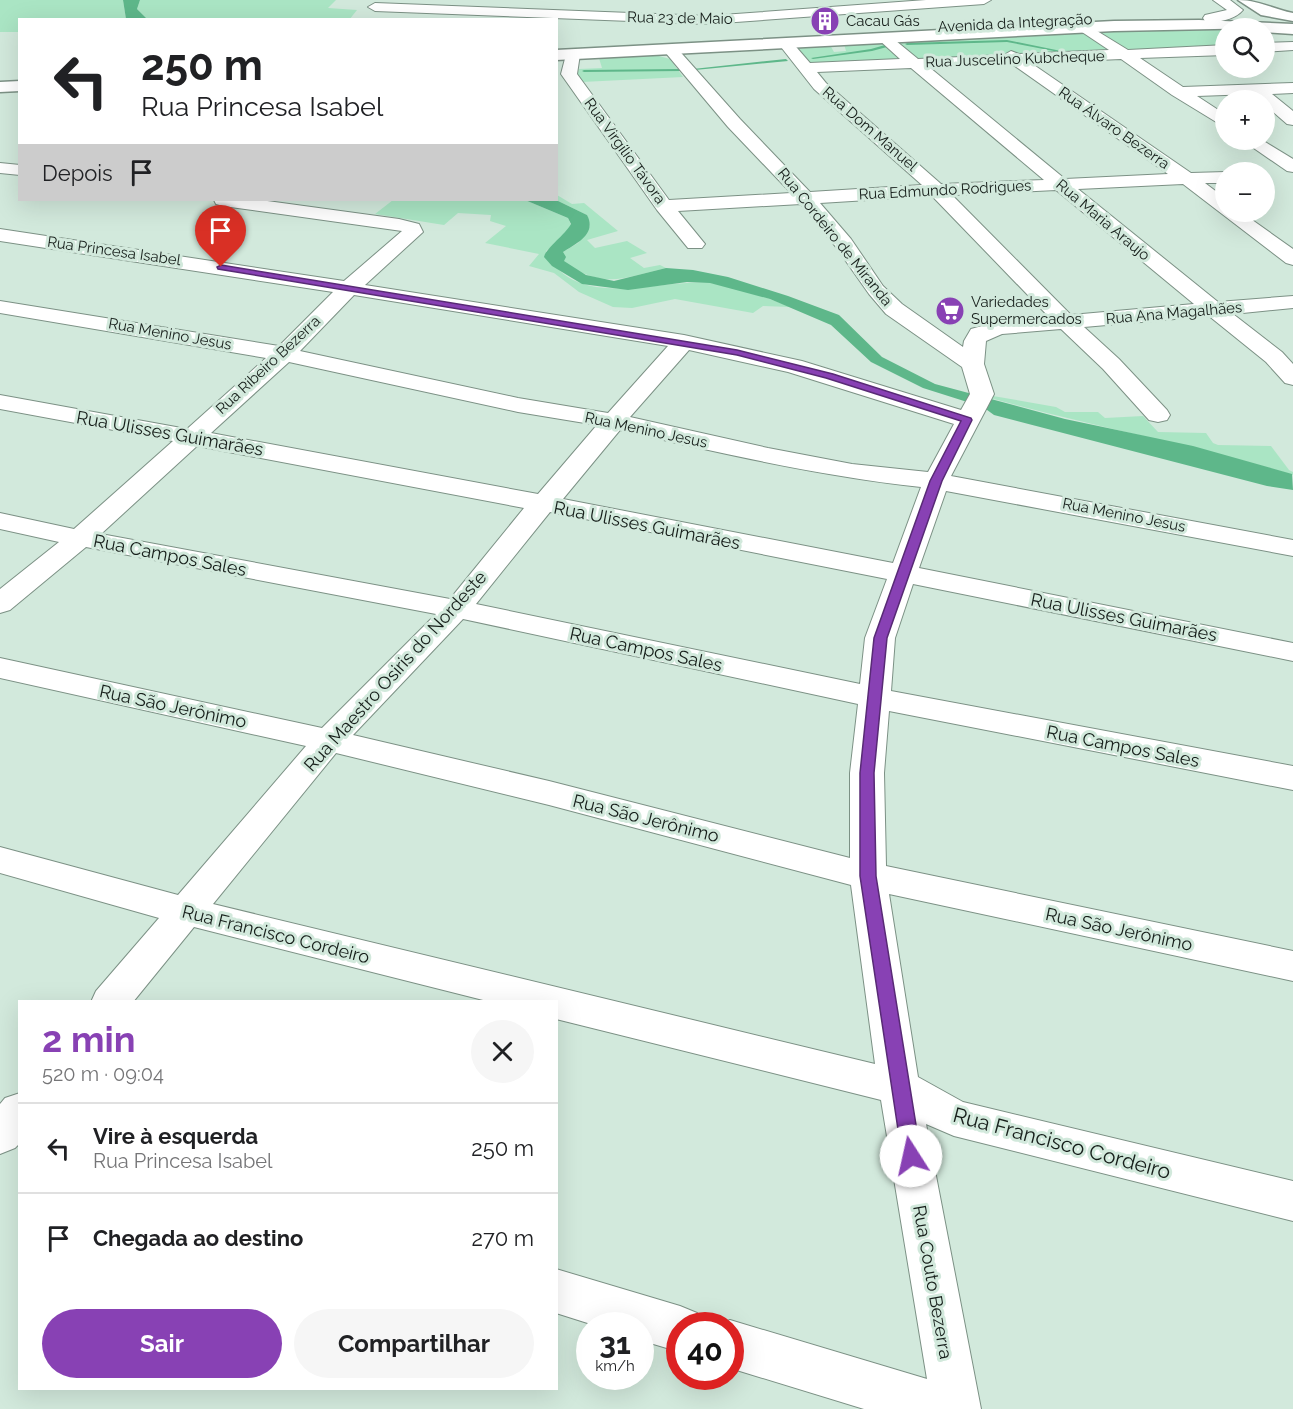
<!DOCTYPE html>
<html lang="pt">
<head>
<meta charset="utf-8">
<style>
  body { margin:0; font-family:Raleway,sans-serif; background:#f6f6f6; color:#202124; height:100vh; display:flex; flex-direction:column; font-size:22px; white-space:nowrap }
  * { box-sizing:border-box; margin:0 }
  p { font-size:20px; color:#757577 }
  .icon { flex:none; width:33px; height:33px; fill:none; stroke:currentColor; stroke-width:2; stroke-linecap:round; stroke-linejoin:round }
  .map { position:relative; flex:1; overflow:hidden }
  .drawer { position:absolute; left:18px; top:1000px; width:540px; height:390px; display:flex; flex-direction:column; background:#fff; border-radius:0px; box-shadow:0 6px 24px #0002 }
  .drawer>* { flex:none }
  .banner { position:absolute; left:18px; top:18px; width:540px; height:183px; border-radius:0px; box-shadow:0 6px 24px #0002; background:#fff; color:#202124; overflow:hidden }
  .fabs { position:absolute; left:1215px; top:18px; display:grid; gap:12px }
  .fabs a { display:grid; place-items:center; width:60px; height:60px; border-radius:50%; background:#fff; box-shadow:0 6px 24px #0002; font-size:30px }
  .speed { position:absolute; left:576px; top:1312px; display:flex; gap:12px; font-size:30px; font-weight:700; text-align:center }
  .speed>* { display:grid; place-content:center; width:78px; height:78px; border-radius:50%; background:#fff; box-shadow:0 6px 24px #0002; line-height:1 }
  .speed small { font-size:15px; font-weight:400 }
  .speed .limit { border:9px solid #d22; background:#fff; color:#111 }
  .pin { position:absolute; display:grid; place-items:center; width:51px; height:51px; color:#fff; margin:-62px -26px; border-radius:50% 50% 50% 0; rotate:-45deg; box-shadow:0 0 6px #0007 }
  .pin .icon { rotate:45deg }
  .me { position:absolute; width:66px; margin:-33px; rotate:350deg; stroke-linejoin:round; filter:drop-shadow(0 0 4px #0008) }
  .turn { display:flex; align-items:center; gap:21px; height:126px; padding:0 24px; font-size:27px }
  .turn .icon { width:78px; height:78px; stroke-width:2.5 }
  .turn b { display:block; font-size:42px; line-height:51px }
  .then { display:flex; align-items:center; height:57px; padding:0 24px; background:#0003; gap:12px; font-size:22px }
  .round { display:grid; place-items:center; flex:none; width:63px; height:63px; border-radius:32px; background:#f6f6f6 }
  .summary { display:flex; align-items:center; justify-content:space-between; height:102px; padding:0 24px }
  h1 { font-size:36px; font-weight:700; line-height:45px; color:#8841b4 }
  .cta { display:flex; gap:12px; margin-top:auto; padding:12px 24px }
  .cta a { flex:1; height:69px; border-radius:36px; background:#8841b4; color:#fff; font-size:24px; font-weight:700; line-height:69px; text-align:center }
  .cta a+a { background:#f6f6f6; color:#202124 }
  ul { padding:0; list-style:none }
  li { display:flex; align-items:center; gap:18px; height:90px; padding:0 24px; border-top:2px solid #e0e0e0 }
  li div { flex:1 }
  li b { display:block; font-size:22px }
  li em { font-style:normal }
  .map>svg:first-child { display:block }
  .green { fill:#aae5c4 }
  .water { fill:#5eb78a }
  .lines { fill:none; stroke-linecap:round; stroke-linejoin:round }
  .stream { fill:#5eb78a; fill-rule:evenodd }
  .minor-casing { stroke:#7c9185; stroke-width:2 }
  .major-casing { stroke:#7c9185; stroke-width:3 }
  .highway-casing { stroke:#7c9185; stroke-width:3 }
  .minor { fill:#fff; fill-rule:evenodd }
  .major { fill:#fff; fill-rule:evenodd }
  .highway { fill:#fff; fill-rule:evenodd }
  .route { fill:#8841b4; stroke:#582a75; stroke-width:1.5 }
  .labels { text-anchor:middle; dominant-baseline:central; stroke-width:6; stroke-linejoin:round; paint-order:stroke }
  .far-street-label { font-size:15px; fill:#161e1a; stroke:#d2e9dc }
  .far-poi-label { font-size:15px; fill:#161e1a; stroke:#d2e9dc; text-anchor:start }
  .street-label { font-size:18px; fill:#161e1a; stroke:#d2e9dc }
  .near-street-label { font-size:21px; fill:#161e1a; stroke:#d2e9dc }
</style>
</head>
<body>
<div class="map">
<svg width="1293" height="1409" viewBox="0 0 1293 1409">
  <rect width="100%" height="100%" fill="#d2e9dc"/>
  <g class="green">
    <polygon points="0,0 123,0 126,19 20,20 19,32 0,32"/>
    <polygon points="140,0 336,0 328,8 357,10 349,20 147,20 137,9"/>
    <polygon points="1116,29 1226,30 1225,46 922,59 916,58 896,42"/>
    <polygon points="878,42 887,47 901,60 811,65 797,48 830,45 834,52 846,51 844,44"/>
    <polygon points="655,55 670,59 683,77 582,82 577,75 579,69 602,68 599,58"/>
    <path d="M557,195L572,204L584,203L618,231L587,240L595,248L627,241L647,253L630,258L644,268L660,265L666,268C624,278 602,290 563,261V252L578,243L590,226L587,215L556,200Z"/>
    <path d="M393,200H525L568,218L571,225L561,239L546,251C574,313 660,278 711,283C738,286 765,297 790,307L763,306L753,313L675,299L632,308L613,307L579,292L554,273L529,266L539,254L485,243L506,226L490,221L491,215L458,213L444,225L375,214Z"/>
    <path d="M993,396L1056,407L1065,412H1098L1105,418L1143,416L1158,432L1206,433L1213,443L1218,445L1271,446L1289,470L1293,472V475C1193,445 1090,426 990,398Z"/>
  </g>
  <g class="water">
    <polygon points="123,0 140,0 137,9 147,19 126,19"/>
    <path d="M525,200H556L587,215C597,234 577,243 563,252L566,257L564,261L586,275L614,281L666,268L693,270L728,277L788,296L839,315L882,357L935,384L1065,419L1193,446L1292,474L1293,490L1267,486L994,415L983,407L923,388L871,362L831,325L770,299L710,283L687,282L628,290L582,284L552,266L544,257C546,248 565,235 571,224L568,218Z"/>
  </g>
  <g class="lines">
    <g class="stream">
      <polygon points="1007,40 1061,51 1059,52 1007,42 907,45 905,44 907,43"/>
      <polygon points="885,45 887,47 872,51 813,59 811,58 871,49"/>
      <polygon points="786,59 788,61 695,70 693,69"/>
      <polygon points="679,69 681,71 584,72 582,71 584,70"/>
    </g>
    <g class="minor-casing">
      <g id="minor">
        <polygon points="926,0 991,0 984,4 708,24 375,11 368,7 375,3 708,16"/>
        <path d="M1213,0H1230L1243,10C1236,19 1216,24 1205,21L1203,18L1205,15L1227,10Z"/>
        <path d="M1084,23L1128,50L1226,45V55L1140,58L1183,87L1293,83V93L1272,94L1293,111V125L1287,124L1264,104V100H1261L1253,94L1197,96L1226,115V128L1172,95L1121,59L1031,63L1191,173L1226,172H1230H1226V183H1205L1226,199V212H1241L1293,249V265L1286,263L1183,184L1078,189L1218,302L1293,296V308L1233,314L1282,352L1293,364V385L1285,383L1266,362L1209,316L1084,327L1119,359L1167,410L1170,415L1167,420L1158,422L1149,420L1103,369L1061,329L1002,334L986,341L984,364L994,394L951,476L1293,540V556L946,491L919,568L1293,643V661L913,584L895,638L891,691L1293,766V790L889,711L884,773L886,866L1293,951V981L889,894L918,1077L963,1102L1293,1181V1221L954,1136L926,1124L981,1409H864L730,1368V1326H717L730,1320L927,1379L881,1100L556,1019V1002H491L194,927L133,1002H91L96,991L159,918L0,873V847L178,895L306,746L0,678V658L322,728L436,614L86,547L10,610L0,613V589L59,542L0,529V513L74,529L173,441L0,409V395L187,429L266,358L0,313V301L279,346L333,292L0,241V229L344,281L402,231L223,206L216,204L214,200H260L399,219L419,224L423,232L365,285L684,335L802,361L961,410L970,394L962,367L886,314L869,294L836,247L801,204L678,211L705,244L702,248H688L657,210L561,74L567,51H577L580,54L577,74L669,200L791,193L728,127L665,52L662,49L665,46H675L740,119L810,192L922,185L814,89L781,47L779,44L781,41H791L810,63L900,59L878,39L885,35L890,36L918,59L1004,55L1011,51L1019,54L1109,50L1079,30L1077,27L1079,24ZM1012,64L1168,174L1065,179L929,67ZM911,68L1044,180L941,184L826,83L817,72ZM1056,190L1194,304L1071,315L952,195ZM932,196L1049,317L1000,321L971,329L964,341L963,347L902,304L883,286L851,239L820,203ZM354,295L668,346L608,413L518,398L300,351ZM689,350L788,372L954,424L928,472L852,464L768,448L630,417ZM289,362L518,412L597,425L538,494L211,433ZM620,430C720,453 819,476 921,487L893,563L563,499ZM197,446L524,508L450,599L101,534ZM550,512L887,579L865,638L860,684L476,604ZM463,619L858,704L850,773V858L549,781L353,735ZM336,753L549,805L851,885L875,1064L213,904Z"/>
        <polygon points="1293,42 1293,50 1264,52 1264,43"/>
        <polygon points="1242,140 1262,140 1293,159 1293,172 1287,171"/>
        <polygon points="0,163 20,165 20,175 0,173"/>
        <polygon points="20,1093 20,1143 15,1148 0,1154 0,1104 5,1098"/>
        <polygon points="556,1269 680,1306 697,1313 702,1326 680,1326 680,1352 640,1340 640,1326 597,1326 556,1313"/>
      </g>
    </g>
    <g class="major-casing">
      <g id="major">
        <polygon points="1199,20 1293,24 1293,34 1264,32 1264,28 1114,31 556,60 556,50 1114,21"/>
        <polygon points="20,81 20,91 0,92 0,82"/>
      </g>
    </g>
    <g class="highway-casing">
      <path id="highway" d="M1238,0C1258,0 1273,9 1293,13V21L1261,15Z"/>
    </g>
    <use href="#minor" class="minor"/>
    <use href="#major" class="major"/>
    <use href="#highway" class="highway"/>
  </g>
  <polygon class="route" points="221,265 737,350 833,374 971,418 972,420 942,481 887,638 874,773 876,876 921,1156 918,1162 911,1164 905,1162 902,1156 860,876 860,773 874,638 930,481 961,421 826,378 737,355 218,269 217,267"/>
  <defs>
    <g id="building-disc" transform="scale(1.5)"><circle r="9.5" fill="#8841b4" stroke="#d2e9dc"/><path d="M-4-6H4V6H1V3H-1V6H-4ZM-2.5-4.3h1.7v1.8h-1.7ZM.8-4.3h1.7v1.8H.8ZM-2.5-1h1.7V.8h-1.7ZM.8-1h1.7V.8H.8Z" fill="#fff"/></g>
    <g id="supermarket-disc" transform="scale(1.5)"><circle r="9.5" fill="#8841b4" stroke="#d2e9dc"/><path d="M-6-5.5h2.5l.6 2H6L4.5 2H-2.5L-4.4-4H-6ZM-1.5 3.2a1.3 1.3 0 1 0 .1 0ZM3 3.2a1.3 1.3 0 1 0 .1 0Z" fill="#fff"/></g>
  </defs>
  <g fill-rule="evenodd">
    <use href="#building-disc" x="825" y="21"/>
    <use href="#supermarket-disc" x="950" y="311"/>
  </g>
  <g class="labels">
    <g class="far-street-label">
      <text transform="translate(680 18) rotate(1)">Rua 23 de Maio</text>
      <text transform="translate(1015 23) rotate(-3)">Avenida da Integração</text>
      <text transform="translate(1015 59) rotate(-2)">Rua Juscelino Kubcheque</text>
      <text transform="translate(1114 128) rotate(35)">Rua Álvaro Bezerra</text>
      <text transform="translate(870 129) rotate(41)">Rua Dom Manuel</text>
      <text transform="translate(625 151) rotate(54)">Rua Virgílio Távora</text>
      <text transform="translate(945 190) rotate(-3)">Rua Edmundo Rodrigues</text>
      <text transform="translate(1103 220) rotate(40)">Rua Maria Araujo</text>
      <text transform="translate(835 237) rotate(51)">Rua Cordeiro de Miranda</text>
      <text transform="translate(114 251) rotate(8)">Rua Princesa Isabel</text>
      <text transform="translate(1174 313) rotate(-5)">Rua Ana Magalhães</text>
      <text transform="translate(170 334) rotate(10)">Rua Menino Jesus</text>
      <text transform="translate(268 365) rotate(-43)">Rua Ribeiro Bezerra</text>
      <text transform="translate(646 430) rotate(12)">Rua Menino Jesus</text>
      <text transform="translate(1124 515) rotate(11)">Rua Menino Jesus</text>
    </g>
    <g class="far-poi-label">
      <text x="846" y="21">Cacau Gás</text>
      <text x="971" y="302">Variedades<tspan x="971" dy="17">Supermercados</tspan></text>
    </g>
    <g class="street-label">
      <text transform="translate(170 433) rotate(10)">Rua Ulisses Guimarães</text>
      <text transform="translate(647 525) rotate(11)">Rua Ulisses Guimarães</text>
      <text transform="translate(170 555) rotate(11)">Rua Campos Sales</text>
      <text transform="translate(1124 617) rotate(11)">Rua Ulisses Guimarães</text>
      <text transform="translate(646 649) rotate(12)">Rua Campos Sales</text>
      <text transform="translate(395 671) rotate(-48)">Rua Maestro Osiris do Nordeste</text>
      <text transform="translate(173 706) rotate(12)">Rua São Jerônimo</text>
      <text transform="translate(1123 746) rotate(11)">Rua Campos Sales</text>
      <text transform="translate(646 818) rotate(14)">Rua São Jerônimo</text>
      <text transform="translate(1119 929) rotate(12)">Rua São Jerônimo</text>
      <text transform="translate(276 934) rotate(14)">Rua Francisco Cordeiro</text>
      <text transform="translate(933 1282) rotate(80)">Rua Couto Bezerra</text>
    </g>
    <g class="near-street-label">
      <text transform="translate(1062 1143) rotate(15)">Rua Francisco Cordeiro</text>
    </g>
  </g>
</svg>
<div class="fabs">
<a><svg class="icon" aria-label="search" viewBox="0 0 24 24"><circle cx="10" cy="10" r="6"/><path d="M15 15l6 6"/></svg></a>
<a>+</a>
<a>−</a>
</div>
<div class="speed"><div>31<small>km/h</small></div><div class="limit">40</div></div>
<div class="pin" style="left:221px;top:267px;background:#d93025"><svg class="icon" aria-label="arrive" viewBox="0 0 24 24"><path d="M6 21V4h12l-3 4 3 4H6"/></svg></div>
<svg class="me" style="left:911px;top:1156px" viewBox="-20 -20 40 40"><circle r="19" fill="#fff"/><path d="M0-13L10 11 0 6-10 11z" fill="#8841b4"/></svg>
<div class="banner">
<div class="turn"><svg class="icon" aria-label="left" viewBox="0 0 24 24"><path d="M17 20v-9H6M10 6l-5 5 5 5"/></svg><div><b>250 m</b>Rua Princesa Isabel</div></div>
<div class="then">Depois<svg class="icon" aria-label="arrive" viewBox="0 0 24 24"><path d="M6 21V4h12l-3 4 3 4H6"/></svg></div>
</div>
<section class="drawer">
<div class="summary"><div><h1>2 min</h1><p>520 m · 09:04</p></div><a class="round"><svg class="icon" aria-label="close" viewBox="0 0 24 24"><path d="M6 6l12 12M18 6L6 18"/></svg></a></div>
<ul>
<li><svg class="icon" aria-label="left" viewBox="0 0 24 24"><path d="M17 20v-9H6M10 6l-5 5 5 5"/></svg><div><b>Vire à esquerda</b><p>Rua Princesa Isabel</p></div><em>250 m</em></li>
<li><svg class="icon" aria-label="arrive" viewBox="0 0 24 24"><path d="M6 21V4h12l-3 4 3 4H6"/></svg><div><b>Chegada ao destino</b></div><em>270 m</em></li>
</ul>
<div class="cta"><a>Sair</a><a>Compartilhar</a></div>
</section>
</div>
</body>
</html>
